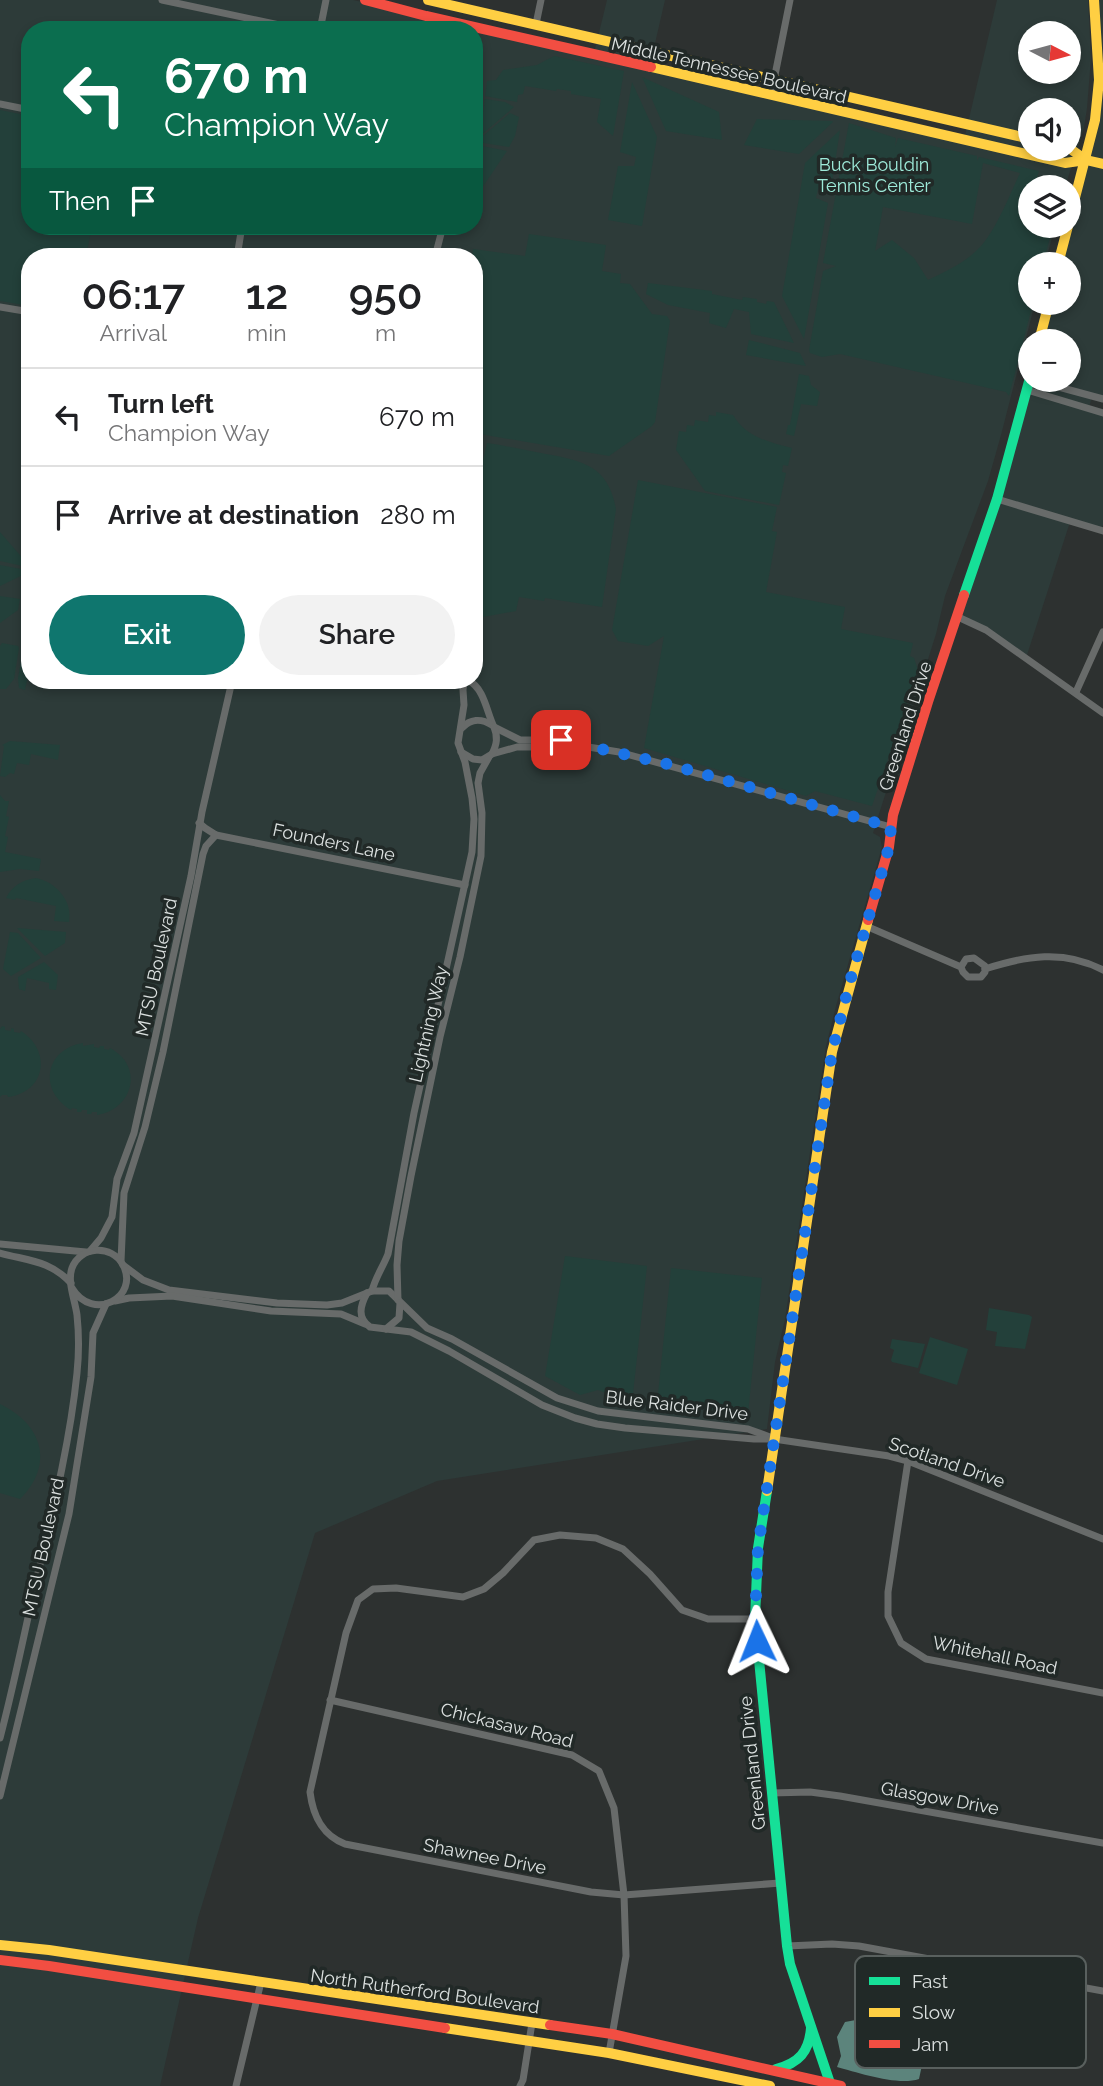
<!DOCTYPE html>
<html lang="en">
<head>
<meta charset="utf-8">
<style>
  body { margin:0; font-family:Raleway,sans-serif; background:#f2f2f2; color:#202124; height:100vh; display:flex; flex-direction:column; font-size:26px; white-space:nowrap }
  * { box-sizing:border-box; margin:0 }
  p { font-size:23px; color:#757577 }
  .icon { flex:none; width:38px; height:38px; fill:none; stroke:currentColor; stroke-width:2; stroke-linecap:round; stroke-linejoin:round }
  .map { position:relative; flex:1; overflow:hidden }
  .panel { position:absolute; left:21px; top:248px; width:462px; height:441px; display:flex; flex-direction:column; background:#fff; border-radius:28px; box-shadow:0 4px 10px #0003 }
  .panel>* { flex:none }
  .top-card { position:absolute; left:21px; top:21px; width:462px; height:214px; border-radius:28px; box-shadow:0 4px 10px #0003; background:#0b6e4f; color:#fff; overflow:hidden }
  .needle { width:46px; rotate:96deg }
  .controls { position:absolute; left:1018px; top:21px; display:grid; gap:14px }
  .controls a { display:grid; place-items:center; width:63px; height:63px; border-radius:50%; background:#fff; box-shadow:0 4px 10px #0003; font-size:35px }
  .pin { position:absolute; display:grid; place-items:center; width:60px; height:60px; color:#fff; margin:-30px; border-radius:14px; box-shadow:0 4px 10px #0006 }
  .me { position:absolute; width:77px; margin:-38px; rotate:358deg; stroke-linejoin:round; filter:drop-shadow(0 0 5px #0008) }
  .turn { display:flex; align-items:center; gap:24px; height:147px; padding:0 28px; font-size:32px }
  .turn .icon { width:91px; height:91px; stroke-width:2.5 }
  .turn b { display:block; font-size:49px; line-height:60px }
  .then { display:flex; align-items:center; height:66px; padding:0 28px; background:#0003; gap:14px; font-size:26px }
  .eta { display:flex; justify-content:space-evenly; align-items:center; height:119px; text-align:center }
  .eta b { font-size:42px; font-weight:600; line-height:49px }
  .primary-button { display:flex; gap:14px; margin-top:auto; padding:14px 28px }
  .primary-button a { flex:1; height:80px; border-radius:42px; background:#0f766e; color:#fff; font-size:28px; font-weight:600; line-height:80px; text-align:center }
  .primary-button a+a { background:#f2f2f2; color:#202124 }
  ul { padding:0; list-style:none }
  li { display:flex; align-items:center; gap:21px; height:98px; padding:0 28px; border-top:2px solid #e0e0e0 }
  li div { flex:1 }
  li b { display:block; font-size:26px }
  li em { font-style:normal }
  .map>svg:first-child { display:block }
  .built { fill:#2d3b39; fill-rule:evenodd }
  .green { fill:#23403a; fill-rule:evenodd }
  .water { fill:#5c847c }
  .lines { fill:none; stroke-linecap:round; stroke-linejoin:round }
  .street { stroke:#686b6a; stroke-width:7 }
  .fast { stroke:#16e098; stroke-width:10 }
  .slow { stroke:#ffcf43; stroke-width:10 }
  .jam { stroke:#f24e42; stroke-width:10 }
  .route { stroke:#1a73e8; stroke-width:12; stroke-dasharray:0 21.6 }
  .labels { text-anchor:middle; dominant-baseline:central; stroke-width:7; stroke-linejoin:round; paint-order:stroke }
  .street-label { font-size:18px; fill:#dce1e0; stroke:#212927 }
  .park-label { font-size:18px; fill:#9dead9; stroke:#212927 }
  .key { fill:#212927; stroke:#59605e; stroke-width:2 }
  .key-label { font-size:19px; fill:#dce1e0 }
</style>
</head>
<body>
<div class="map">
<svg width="1103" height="2086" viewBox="0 0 1103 2086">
  <rect width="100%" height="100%" fill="#2d3130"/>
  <g class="built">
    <path d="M0,0H353L594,53L607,0H665L650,65L963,144L997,0H1088L1091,58L1087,108L1084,128L1065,187H1031V226H1055L1045,264H1031V303H1035L1001,435L988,481L945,596L936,634L873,833L880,837L882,847L836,1006L826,1046L785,1319L775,1362L767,1429L437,1481L315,1533L198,1918L160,2086H0ZM30,30H474V226H30ZM1031,33H1069V72H1031ZM1031,110H1069V149H1031ZM30,257H474V681H30Z"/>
    <polygon points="1094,0 1103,0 1103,399 1092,396 1089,408 1103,413 1103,525 1101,530 1070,522 1026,658 958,617 1031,380 1069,380 1069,341 1039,341 1049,303 1069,303 1069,264 1058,264 1095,120"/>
  </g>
  <g class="green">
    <polygon points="554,56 624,71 613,136 597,122 601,99 571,94 571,91 557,89 556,91 525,86 523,94 518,95 517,102 485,96 487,81 496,80 503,70 537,65"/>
    <polygon points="642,77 719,112 722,140 666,131"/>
    <polygon points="632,82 657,137 642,226 608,220 618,166 634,166 636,157 620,152"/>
    <polygon points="485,99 505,102 514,107 479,137"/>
    <polygon points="0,110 30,116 30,226 92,226 86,257 30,257 30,306 0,301"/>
    <polygon points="510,113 519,117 515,136 509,147 477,142 478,140"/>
    <polygon points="757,119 832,121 833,122 799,154 744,145"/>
    <path d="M849,123L896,138L895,147L898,138L977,156V161L979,157L1039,171L1037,178L1043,179L1044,187H1031V226H1053L1043,264H1031V303H1033L1009,396L1006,392L840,354L822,357L810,353L809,350L823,271L836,266L823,263ZM983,163L1020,173C1010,194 994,236 976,251C963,264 944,272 928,280L914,258L892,240L875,251L883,207L972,224Z"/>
    <polygon points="840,130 831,189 818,189 816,198 828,203 804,339 782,296 805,163"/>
    <polygon points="477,145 507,151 480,191 474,190 474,160"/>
    <polygon points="529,234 606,245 602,271 621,274 620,283 630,284 652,314 667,316 670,321 655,422 652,426 609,456 474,433 474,257 472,257 473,249 525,256"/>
    <polygon points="648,283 712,291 712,294 742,300 743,297 757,299 757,302 766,304 767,301 774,302 794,343 751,334 749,312 734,309 726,328 709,323 710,313 668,305 646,294"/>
    <polygon points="749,340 800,353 806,366 746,355"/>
    <polygon points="799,374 809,376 811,385 820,392 817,406 801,404 794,436 786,434 788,425 790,425"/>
    <path d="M716,412L733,415C746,437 768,442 792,448L788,466L783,465L782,472L786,473L779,505L705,491L676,450L679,431L686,432L687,425L694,426L695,420L708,422L709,415L716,416Z"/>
    <path d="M487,443C507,446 526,450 546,454C584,461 608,466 616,509L602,607L545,598L544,601L519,597L516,611L483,617L474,615V478H479Z"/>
    <polygon points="638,480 777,507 772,531 777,532 766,592 845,607 841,629 913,643 910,656 914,658 918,670 872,806 815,791 806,796 644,748 664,636 648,646 618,641 612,630"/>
    <polygon points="0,532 25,561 27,567 0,561"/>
    <polygon points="0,565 26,570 25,574 0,586"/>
    <polygon points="0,596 20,599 18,610 0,623"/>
    <polygon points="2,643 18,646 19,648 14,679 6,689 0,689 0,646"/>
    <polygon points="24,645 30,646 30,666 25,690 19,688 18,678"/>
    <polygon points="10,741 60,745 58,760 31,754 29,765 17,763 14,774 10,773 5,777 0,776 4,746 2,745"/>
    <polygon points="0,795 5,801 9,801 6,816 9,817 5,836 8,837 5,852 41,859 39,871 20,869 0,872"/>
    <path d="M36,878C56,882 73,901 69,922L54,921L56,906L16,898L15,900L6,898C12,886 22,880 36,878Z"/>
    <polygon points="17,928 66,932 65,943 45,956"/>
    <polygon points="10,932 18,933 41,958 11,976 3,969"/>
    <polygon points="44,962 58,975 56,990 49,989 49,983 27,978 25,991 19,989 18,977"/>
    <path d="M2,1026L5,1027V1030L11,1031V1028L14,1029V1032L20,1033L21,1031C52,1051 46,1092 8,1097L7,1095H2L0,1097V1029Z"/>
    <path d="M83,1043V1046L94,1044V1047L99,1048L100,1046H104V1049L109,1050L110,1048C144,1066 134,1109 97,1115V1112H92L91,1114H87V1110H82L81,1112H77V1109L72,1108L71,1110C38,1090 45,1049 83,1043Z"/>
    <polygon points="565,1256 647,1266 632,1403 598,1390 580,1395 545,1376"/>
    <polygon points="671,1268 762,1278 748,1413 657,1404"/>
    <polygon points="989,1308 1029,1315 1032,1317 1025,1349 995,1346 997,1332 986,1330"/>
    <polygon points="930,1337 968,1349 957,1385 919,1373"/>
    <polygon points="892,1339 925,1344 918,1368 892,1362 891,1360 894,1350 890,1348"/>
    <path d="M0,1404C42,1424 55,1464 20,1499L0,1493Z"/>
  </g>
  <path class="water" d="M861,2019L868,2020L896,2039L922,2049V2065L919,2079C898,2086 859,2073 837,2067L841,2056L837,2037L845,2022Z"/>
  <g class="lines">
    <g class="street">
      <polyline points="162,0 303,30"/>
      <polyline points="536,24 541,0"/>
      <polyline points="320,30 326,0"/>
      <polyline points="474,91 477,77"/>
      <polyline points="771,95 790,0"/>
      <polyline points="0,104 30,110"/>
      <polyline points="237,257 242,226"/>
      <polyline points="435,257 443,226"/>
      <polyline points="0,307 30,312"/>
      <polyline points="1029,379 1103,399"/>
      <polyline points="1027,390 1103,413"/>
      <polyline points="997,499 1103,531"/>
      <polyline points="958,617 986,630 1103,713"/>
      <path d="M469,681C484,688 487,713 494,727L520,740H561L576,745L619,752L891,827"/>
      <polyline points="1076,692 1103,632"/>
      <path d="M462,728C470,719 481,718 492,725"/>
      <polyline points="461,752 473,759 482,760 492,754 517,747 562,747 574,745"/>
      <path d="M492,754C497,744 498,737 494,727"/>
      <polyline points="199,823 205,828 216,835 465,885"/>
      <polyline points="866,926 961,967 963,972 968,977 981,977 985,972 985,966 974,958 966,959 961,967"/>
      <path d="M985,969C1025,956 1064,949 1103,970"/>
      <polyline points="0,1244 86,1252"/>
      <polyline points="90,1251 101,1238 112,1217 117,1179 134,1133 191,876 202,812 232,681"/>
      <path d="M0,1253C29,1261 49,1260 71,1283"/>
      <polyline points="121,1261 124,1193 145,1127 163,1052 203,854 206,846 216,835"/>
      <polyline points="123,1265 143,1280 169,1290 277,1303 327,1305 342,1303 372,1291 389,1291 427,1328 452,1339 557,1398 598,1411 748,1429 770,1437"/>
      <path d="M372,1291C375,1278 383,1267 388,1254L414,1113L472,852L474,819L472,798L465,762L458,743L464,705L463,690L464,681"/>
      <path d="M367,1293C360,1306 357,1318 370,1327L411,1332L449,1351L542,1405L575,1418L597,1424L625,1428L754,1439H774L889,1456L908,1461L1103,1539"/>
      <polyline points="398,1300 397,1265 399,1241 411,1176 440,1037 460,957 481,856 482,813 478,783 480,773 489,757"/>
      <polyline points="115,1301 129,1298 172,1296 271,1311 341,1314 365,1324"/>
      <polyline points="386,1329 399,1318 400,1303"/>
      <polyline points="908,1461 888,1592 888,1616 901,1643 926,1659 1103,1693"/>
      <path d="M755,1619H708L682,1610L650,1574L623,1549L596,1538L560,1535L534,1540L503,1573L484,1589L463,1597L396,1588L373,1589L358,1600L346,1633L310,1792C313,1816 322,1835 345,1844L591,1892L624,1895L780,1883"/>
      <polyline points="330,1700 572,1755 599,1771 614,1808 624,1895 626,1956 609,2053"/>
      <path d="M0,1738C14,1685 25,1630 37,1577C53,1510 70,1442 77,1373C79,1354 79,1334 77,1315C75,1300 67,1282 72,1268C80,1246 112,1244 123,1265C140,1297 93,1323 72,1288"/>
      <polyline points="771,1793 810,1792 840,1796 1103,1843"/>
      <polyline points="0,1796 69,1514 91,1377 93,1333 106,1304"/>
      <polyline points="787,1946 832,1944 859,1946 1103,1991"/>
      <polyline points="1022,2060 1035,1979"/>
      <polyline points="236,2086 261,1982"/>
      <polyline points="520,2086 523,2080 532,2023"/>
    </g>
    <g class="fast">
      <polyline points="964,595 997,499 1031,374"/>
      <polyline points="767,1491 758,1548 755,1619 787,1946 790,1964 831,2086"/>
      <path d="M776,2069C799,2063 809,2052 811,2028"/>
    </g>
    <g class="slow">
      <polyline points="428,0 1031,139"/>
      <polyline points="651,67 1065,163 1086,160"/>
      <polyline points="1069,148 1086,160 1103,164"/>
      <polyline points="1069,221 1095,120 1099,80 1094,0"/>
      <polyline points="1058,264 1068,226"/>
      <polyline points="1039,341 1049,303"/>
      <polyline points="767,1491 832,1052 868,920"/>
      <polyline points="0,1945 49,1950 550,2025"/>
      <polyline points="445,2028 609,2053 770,2086"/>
    </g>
    <g class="jam">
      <polyline points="365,0 426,16 651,67"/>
      <polyline points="868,920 889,847 893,815 928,702 964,595"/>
      <polyline points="0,1960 49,1966 445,2028"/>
      <polyline points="550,2025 612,2034 841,2086"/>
    </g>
  </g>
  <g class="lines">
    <polyline class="route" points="561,740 668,764 891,827 889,847 851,978 832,1052 758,1548 755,1619 757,1641"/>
  </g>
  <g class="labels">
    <g class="street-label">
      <text transform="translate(729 70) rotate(13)">Middle Tennessee Boulevard</text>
      <text transform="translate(905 726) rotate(-72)">Greenland Drive</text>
      <text transform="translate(334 842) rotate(12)">Founders Lane</text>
      <text transform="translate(156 967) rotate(-78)">MTSU Boulevard</text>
      <text transform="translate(428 1024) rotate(-77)">Lightning Way</text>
      <text transform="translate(677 1405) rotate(7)">Blue Raider Drive</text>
      <text transform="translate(947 1462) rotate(19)">Scotland Drive</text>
      <text transform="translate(43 1547) rotate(-78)">MTSU Boulevard</text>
      <text transform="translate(995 1655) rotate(12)">Whitehall Road</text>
      <text transform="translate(507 1725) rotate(14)">Chickasaw Road</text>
      <text transform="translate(752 1763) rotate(-96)">Greenland Drive</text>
      <text transform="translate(940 1798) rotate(10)">Glasgow Drive</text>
      <text transform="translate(485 1856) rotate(11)">Shawnee Drive</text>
      <text transform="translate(425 1991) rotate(8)">North Rutherford Boulevard</text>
    </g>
    <g class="park-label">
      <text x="874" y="164">Buck Bouldin<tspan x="874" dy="21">Tennis Center</tspan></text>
    </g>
  </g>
  <rect x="855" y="1956" width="231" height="112" rx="10" class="key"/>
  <rect x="869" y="1977" width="31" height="8" fill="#16e098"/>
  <rect x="869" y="2008" width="31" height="9" fill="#ffcf43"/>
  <rect x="869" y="2040" width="31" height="8" fill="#f24e42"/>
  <g class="key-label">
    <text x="912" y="1988">Fast</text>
    <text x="912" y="2019">Slow</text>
    <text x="912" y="2051">Jam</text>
  </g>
</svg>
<div class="controls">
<a><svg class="needle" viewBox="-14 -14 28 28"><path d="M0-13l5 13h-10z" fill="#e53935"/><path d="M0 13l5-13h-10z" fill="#757577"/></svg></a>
<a><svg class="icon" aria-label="sound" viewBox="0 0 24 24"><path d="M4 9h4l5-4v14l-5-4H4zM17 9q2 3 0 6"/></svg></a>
<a><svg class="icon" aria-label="layers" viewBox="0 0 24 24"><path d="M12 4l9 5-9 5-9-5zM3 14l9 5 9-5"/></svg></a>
<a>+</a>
<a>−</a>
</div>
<div class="pin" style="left:561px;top:740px;background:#d93025"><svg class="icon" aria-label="arrive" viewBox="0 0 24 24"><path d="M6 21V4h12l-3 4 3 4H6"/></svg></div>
<svg class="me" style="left:757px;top:1641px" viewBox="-20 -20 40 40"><path d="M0-17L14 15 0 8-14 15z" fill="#1a73e8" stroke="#fff" stroke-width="4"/></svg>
<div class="top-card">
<div class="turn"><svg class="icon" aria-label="left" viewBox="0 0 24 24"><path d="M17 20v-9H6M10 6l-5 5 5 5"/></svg><div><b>670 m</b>Champion Way</div></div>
<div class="then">Then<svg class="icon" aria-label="arrive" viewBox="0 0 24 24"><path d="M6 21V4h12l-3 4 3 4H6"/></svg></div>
</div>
<section class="panel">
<div class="eta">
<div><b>06:17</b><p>Arrival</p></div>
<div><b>12</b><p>min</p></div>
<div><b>950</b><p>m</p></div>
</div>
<ul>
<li><svg class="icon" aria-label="left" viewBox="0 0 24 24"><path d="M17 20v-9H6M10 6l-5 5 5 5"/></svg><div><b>Turn left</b><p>Champion Way</p></div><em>670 m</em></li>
<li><svg class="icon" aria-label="arrive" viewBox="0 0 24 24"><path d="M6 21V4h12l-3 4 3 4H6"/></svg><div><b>Arrive at destination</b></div><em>280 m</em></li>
</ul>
<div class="primary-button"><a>Exit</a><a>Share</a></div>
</section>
</div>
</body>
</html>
